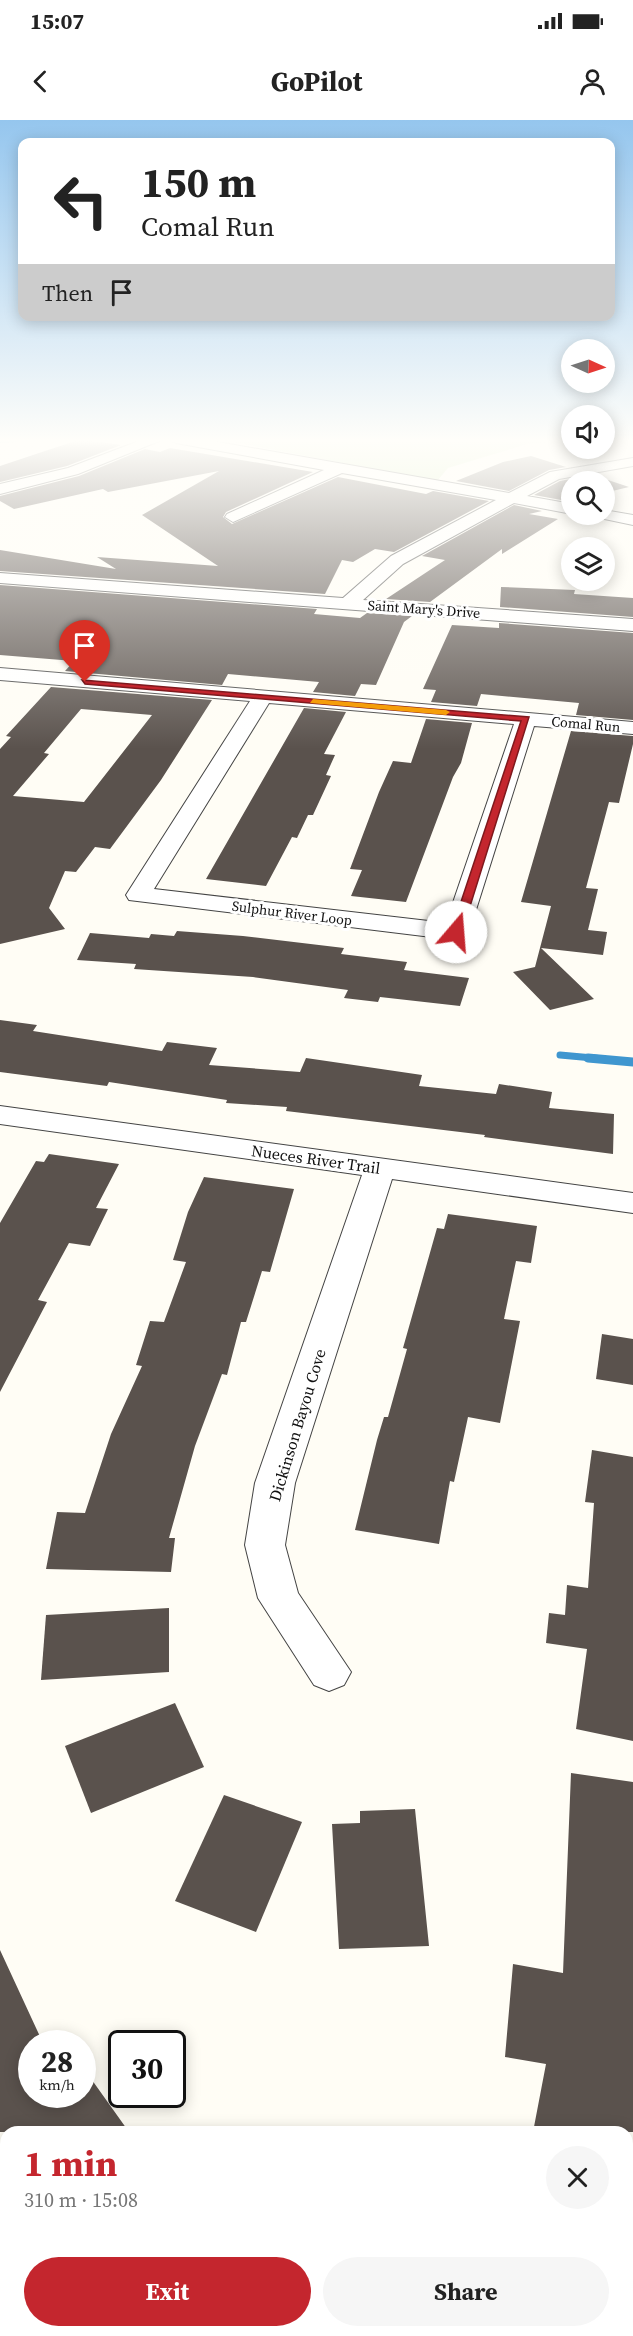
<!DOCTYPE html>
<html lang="en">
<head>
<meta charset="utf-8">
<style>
  body { margin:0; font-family:"Source Serif 4",serif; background:#f6f6f6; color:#222; height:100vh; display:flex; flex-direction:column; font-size:22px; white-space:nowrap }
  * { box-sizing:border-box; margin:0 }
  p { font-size:20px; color:#767676 }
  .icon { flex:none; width:33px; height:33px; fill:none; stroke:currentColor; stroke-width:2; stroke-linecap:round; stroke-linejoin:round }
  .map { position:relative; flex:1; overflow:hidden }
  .sheet { position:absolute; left:0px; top:2006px; width:633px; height:212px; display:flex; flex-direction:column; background:#fff; border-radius:18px 18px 0 0; box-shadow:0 3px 15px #0003 }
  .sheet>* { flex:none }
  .top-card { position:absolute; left:18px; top:18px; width:597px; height:183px; border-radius:12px; box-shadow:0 3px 15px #0003; background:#fff; color:#222; overflow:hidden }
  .needle { width:39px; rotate:93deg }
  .tools { position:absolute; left:561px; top:219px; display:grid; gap:12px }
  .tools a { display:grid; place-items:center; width:54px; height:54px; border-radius:50%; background:#fff; box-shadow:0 3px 15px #0003; font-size:30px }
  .speed { position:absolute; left:18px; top:1910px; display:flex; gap:12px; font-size:30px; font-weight:700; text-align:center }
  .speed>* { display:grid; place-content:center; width:78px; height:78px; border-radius:50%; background:#fff; box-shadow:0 3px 15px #0003; line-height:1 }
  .speed small { font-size:15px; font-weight:400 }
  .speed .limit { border:3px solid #111; border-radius:9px; background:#fff; color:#111 }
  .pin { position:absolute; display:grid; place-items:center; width:51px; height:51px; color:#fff; margin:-62px -26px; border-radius:50% 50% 50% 0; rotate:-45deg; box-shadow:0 0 6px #0007 }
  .pin .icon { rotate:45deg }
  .me { position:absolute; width:66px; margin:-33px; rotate:18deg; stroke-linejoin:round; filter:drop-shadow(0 0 4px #0008) }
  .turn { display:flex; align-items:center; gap:21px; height:126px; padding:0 24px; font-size:27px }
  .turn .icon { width:78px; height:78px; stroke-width:2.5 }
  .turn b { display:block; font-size:42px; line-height:51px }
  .then { display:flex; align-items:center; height:57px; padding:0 24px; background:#0003; gap:12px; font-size:22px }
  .round { display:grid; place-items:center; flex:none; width:63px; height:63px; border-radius:32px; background:#f6f6f6 }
  .summary { display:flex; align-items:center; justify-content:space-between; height:102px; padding:0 24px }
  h1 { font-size:36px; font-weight:700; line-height:45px; color:#c4262e }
  .button { display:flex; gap:12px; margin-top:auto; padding:12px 24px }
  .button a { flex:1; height:69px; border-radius:36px; background:#c4262e; color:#fff; font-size:24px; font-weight:700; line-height:69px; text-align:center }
  .button a+a { background:#f6f6f6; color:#222 }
  .status { display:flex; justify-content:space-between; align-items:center; height:42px; padding:0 30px; background:#fff; direction:ltr }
  .status svg { height:16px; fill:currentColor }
  header { display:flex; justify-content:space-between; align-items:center; height:78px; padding:0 24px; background:#fff; font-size:27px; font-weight:700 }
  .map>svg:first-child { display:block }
  .green { fill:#d5ebbd }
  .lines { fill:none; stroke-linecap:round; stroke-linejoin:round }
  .stream-far2 { stroke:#3f96cf; stroke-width:4.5 }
  .stream-far1 { stroke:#3f96cf; stroke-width:7 }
  .stream { stroke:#3f96cf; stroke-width:9 }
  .building { fill:#5a524d; fill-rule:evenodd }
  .minor-casing { stroke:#444; stroke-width:2 }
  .minor { fill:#fff; fill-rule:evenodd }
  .route { fill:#c4262e; stroke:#7f191e; stroke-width:1.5 }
  .slow { fill:#f59e0b }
  .labels { text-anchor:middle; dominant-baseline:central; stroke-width:6; stroke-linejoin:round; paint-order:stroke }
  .far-street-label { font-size:14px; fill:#111; stroke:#fff }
  .street-label { font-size:16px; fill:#111; stroke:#fff }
</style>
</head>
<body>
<div class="status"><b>15:07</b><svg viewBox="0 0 49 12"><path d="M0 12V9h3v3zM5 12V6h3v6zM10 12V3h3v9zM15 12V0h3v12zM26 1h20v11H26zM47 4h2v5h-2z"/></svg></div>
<header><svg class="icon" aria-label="back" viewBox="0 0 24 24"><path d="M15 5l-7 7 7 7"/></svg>GoPilot<svg class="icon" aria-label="person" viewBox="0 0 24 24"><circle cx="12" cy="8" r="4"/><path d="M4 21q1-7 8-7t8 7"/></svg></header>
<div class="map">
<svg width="633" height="2216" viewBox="0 0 633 2216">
  <rect width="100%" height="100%" fill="#fffdf5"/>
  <polygon class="green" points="218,319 571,319 572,320 527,324 448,348 437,361"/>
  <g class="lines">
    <polyline class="stream-far2" points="0,321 23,319"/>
    <polyline class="stream-far1" points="560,935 604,939"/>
    <polyline class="stream" points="588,938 633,942"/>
  </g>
  <g class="building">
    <polygon points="81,319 121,325 67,346 0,362 0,346"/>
    <polygon points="170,328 313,352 226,392 223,397 232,404 338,357 426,374 433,371 489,381 394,432 375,429 353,442 342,440 325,474 0,451 0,430 116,449 97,437 218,446 142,395 219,351 108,372 103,369 14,389 0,381 0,376 79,356 145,329 160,332"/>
    <polygon points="531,336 566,347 549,350 509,371 456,361 503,342"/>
    <polygon points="593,355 629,367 604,373 604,362 572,362 572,382 534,375 560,361"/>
    <polygon points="514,385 542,391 529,394 558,399 502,434 502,429 430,482 386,479 445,440 422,436"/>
    <polygon points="0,465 317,489 314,494 360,498 367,493 412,496 404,502 376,565 361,564 355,576 313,572 319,562 228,554 222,565 65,551 74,541 0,535"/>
    <polygon points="501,467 575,470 574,474 633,478 633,497 500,487"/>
    <polygon points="499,503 633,513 633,600 576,595 579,583 481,574 477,586 431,582 436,570 423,569 452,505 499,508"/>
    <path d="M51,567L212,580L161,660L110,729L95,727L76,752L65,751L49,788L65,809L0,824V629L11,617L6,616ZM81,589L152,595L84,682L13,676L49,634L44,633Z"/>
    <polygon points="304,588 346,592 324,634 335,635 326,655 331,656 313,695 308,695 297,718 292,717 266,766 206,759"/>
    <polygon points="426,599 472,603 461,643 453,657 406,782 351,776 362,750 350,749 379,672 393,641 411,643"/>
    <polygon points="571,611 633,616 633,624 619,683 609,682 586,768 598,769 588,810 607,812 603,835 541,828 594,879 550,890 513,852 535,847 551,786 521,782"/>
    <polygon points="177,811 243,816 344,828 341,834 407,842 404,850 469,858 460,886 380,877 378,882 344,878 348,870 253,857 134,849 136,844 77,840 90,813 149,818 151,814 174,816"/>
    <polygon points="0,900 37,905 33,911 162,931 167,922 217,928 209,945 300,952 306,938 422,955 419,966 496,974 499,964 552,972 549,988 614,994 613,1034 484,1017 485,1015 286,991 287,987 226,983 227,980 109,962 107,966 0,952"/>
    <polygon points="49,1034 119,1044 96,1088 108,1089 90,1126 69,1123 38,1180 47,1182 0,1272 0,1103 36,1041 44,1042"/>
    <polygon points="204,1057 294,1069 270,1152 262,1151 246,1202 241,1202 227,1255 222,1254 195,1326 169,1418 175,1418 171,1452 46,1449 57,1392 85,1393 111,1314 142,1246 136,1245 150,1201 164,1202 186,1142 173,1140 188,1092"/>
    <polygon points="448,1094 537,1106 531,1143 516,1141 504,1199 520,1201 500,1303 468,1297 454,1362 450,1361 439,1424 355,1410 377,1320 384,1297 388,1297 407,1229 403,1228 437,1108 444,1109"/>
    <polygon points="602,1214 633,1219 633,1265 596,1259"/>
    <polygon points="592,1330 633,1337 633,1621 576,1609 587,1529 546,1523 549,1493 565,1495 567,1465 588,1468 594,1383 585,1382"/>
    <polygon points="169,1488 169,1552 41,1560 46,1495"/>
    <polygon points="175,1583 204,1647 91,1693 65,1626"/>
    <polygon points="571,1653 633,1662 633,2012 533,2012 546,1944 505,1937 513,1844 563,1853"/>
    <polygon points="224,1675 302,1702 256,1812 175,1781"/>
    <polygon points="415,1689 429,1826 339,1829 332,1704 360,1703 360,1691"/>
    <polygon points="0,1830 43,1923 32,1923 32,1974 82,1974 82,1946 129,2012 0,2012"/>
  </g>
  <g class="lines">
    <g class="minor-casing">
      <g id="minor">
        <polygon points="144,319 164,319 78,354 0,374 0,364 68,348"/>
        <polygon points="169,319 201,319 509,373 550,352 633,338 633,346 559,359 527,376 572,384 572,394 514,383 403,444 363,480 633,499 633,511 0,463 0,453 343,478 391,436 496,380 342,353 233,402 225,397 227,394 324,350 176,323"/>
        <polygon points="604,390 633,395 633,405 595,397 593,394 604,394"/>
        <path d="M0,548L633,602V614L534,606L469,812L465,817L456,820L129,780L126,775L250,581L0,560ZM269,583L514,604L446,803L154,769Z"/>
        <polygon points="0,986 633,1073 633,1093 392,1059 295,1363 285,1425 298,1473 351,1552 344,1565 329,1571 314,1565 258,1478 245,1425 255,1363 362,1055 0,1004"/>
      </g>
    </g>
    <use href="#minor" class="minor"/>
  </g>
  <linearGradient id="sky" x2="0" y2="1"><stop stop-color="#95c6ee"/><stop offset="0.51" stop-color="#fffefa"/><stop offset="1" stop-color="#fffefa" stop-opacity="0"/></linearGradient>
  <rect width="633" height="629" fill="url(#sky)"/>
  <polygon class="route" points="82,560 529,597 462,812 456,815 451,812 521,601 85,564"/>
  <polygon class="slow" points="313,579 446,590 450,592 446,595 310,583"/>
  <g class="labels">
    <g class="far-street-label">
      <text transform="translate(424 489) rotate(4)">Saint Mary's Drive</text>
      <text transform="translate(586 604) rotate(5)">Comal Run</text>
      <text transform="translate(292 793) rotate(7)">Sulphur River Loop</text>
    </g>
    <g class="street-label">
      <text transform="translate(316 1039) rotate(8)">Nueces River Trail</text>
      <text transform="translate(297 1305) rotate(-73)">Dickinson Bayou Cove</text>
    </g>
  </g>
</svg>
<div class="tools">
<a><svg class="needle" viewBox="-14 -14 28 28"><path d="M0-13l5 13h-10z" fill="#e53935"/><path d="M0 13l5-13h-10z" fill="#767676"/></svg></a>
<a><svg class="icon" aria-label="sound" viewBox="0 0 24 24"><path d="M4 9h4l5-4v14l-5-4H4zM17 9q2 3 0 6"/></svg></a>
<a><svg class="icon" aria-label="search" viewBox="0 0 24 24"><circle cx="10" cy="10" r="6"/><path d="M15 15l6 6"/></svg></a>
<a><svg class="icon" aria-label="layers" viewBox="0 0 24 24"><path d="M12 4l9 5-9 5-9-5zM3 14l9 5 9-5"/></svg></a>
</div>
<div class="speed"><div>28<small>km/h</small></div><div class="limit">30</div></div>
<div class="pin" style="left:85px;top:562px;background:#d93025"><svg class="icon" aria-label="arrive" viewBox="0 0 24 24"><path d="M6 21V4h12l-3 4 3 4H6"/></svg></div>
<svg class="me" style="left:456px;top:812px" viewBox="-20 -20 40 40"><circle r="19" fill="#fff"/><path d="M0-13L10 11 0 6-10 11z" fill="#c4262e"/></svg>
<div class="top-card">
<div class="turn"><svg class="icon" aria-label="left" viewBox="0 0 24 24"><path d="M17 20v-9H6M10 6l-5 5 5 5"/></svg><div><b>150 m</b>Comal Run</div></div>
<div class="then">Then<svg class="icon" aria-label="arrive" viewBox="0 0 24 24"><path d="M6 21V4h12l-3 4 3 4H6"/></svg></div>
</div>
<section class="sheet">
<div class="summary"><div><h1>1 min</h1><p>310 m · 15:08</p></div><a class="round"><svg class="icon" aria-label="close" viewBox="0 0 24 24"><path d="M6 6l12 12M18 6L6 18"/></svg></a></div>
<div class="button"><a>Exit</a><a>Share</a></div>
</section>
</div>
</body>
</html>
